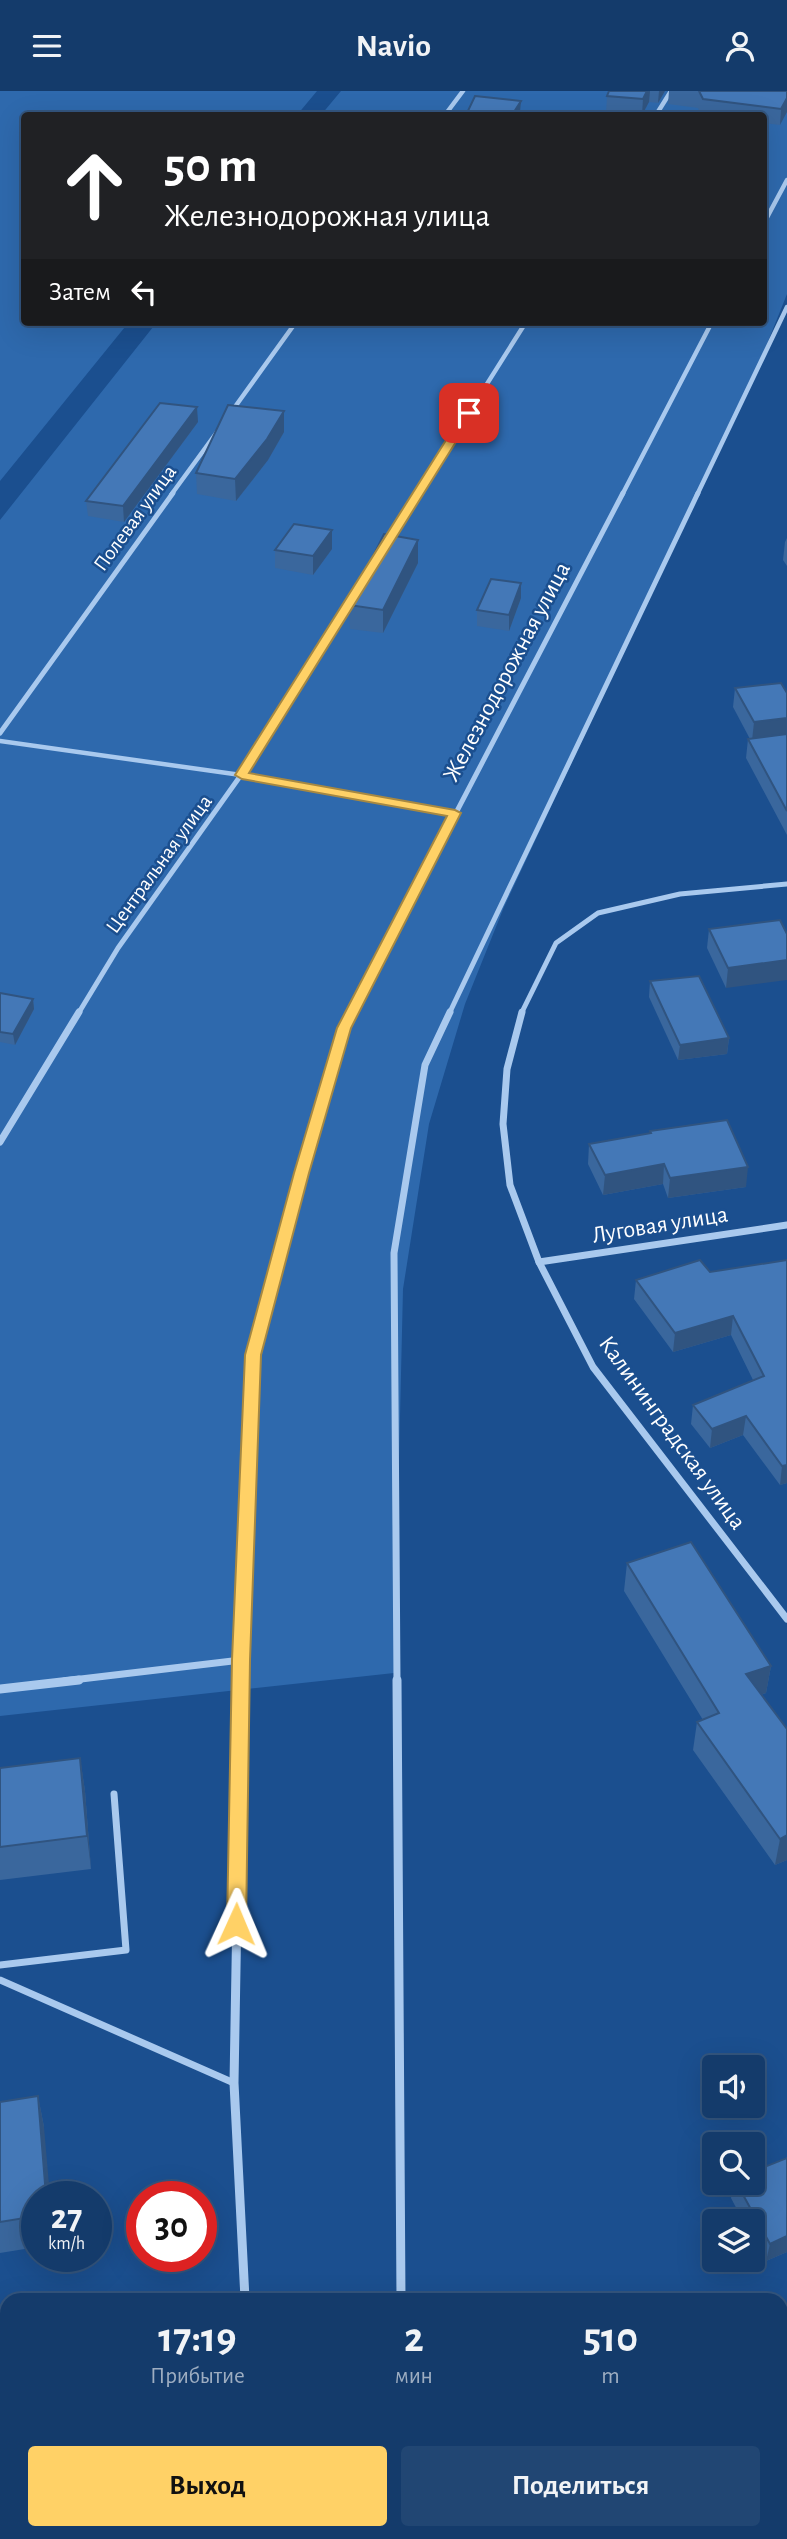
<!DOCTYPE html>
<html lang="ru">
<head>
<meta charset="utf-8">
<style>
  body { margin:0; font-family:"Alegreya Sans",sans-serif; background:#214673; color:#f1f3f6; height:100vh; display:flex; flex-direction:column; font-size:26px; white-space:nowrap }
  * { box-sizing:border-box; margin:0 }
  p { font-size:23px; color:#9dadc1 }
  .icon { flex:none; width:38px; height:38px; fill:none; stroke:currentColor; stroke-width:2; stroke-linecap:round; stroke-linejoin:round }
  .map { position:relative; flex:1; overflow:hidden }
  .side { position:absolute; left:0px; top:2202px; width:788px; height:247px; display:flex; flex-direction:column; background:#143b6b; border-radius:21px 21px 0 0; box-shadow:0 7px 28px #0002,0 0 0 2px #33557e }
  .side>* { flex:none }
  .top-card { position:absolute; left:21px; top:21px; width:746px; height:214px; border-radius:7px; box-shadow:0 7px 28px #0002,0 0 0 2px #33557e; background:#202124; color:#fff; overflow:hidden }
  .fabs { position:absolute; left:702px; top:1964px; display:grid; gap:14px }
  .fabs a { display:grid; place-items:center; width:63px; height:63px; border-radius:7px; background:#143b6b; box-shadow:0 7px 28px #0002,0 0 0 2px #33557e; font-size:35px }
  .speed { position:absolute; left:21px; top:2090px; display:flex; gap:14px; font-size:35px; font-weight:700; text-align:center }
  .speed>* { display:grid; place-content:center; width:91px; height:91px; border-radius:50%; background:#143b6b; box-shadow:0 7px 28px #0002,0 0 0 2px #33557e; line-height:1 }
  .speed small { font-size:18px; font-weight:400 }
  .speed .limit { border:10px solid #d22; background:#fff; color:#111 }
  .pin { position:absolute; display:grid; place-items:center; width:60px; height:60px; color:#fff; margin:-30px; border-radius:14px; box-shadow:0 4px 10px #0006 }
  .me { position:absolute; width:77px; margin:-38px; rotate:1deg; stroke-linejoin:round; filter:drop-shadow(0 0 5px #0008) }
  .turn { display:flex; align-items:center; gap:24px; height:147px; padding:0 28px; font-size:32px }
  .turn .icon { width:91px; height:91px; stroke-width:2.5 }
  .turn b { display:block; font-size:49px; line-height:60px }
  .then { display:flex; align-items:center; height:66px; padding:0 28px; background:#0003; gap:14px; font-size:26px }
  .eta { display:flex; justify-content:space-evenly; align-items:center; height:119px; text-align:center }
  .eta b { font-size:42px; font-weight:600; line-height:49px }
  .primary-button { display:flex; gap:14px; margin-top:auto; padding:14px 28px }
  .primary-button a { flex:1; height:80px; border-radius:7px; background:#ffd166; color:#111; font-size:28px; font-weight:600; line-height:80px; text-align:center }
  .primary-button a+a { background:#214673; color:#f1f3f6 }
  header { display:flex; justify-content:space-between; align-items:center; height:91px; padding:0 28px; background:#143b6b; font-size:32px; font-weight:600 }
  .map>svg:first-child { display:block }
  .green { fill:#2e69ad }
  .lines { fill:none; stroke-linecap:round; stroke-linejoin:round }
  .service-far1 { stroke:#a9c9ee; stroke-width:4.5 }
  .service { stroke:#a9c9ee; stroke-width:7 }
  .minor-far3 { stroke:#a9c9ee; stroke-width:4.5 }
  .minor-far2 { stroke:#a9c9ee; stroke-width:5 }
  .minor-far1 { stroke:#a9c9ee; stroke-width:7 }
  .minor { stroke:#a9c9ee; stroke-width:9 }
  .wall { fill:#3a679d }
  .shaded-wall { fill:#305480 }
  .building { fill:#4478b7; stroke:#305480; stroke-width:2 }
  .route { fill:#ffd166; stroke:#a68842; stroke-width:2 }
  .labels { text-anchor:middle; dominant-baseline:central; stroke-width:5; stroke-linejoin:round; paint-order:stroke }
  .far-street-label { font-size:21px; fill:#fff; stroke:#1b4f8f }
  .street-label { font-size:24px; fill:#fff; stroke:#1b4f8f }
</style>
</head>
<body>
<header><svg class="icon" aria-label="menu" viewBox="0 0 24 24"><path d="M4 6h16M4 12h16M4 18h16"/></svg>Navio<svg class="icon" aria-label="person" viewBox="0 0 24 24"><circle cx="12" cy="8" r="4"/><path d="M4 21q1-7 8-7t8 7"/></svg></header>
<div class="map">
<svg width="787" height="2448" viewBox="0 0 787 2448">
  <rect width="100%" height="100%" fill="#1b4f8f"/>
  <g class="green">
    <polygon points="0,0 317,0 297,24 24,24 24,231 129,231 0,390"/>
    <polygon points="341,0 787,0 787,203 761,268 504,816 465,913 429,1033 403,1198 394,1582 0,1625 0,429 157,231 763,231 763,24 321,24"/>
  </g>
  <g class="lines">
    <polyline class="service-far1" points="0,650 241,684 455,722"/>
    <g class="service">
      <polyline points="0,1874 126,1859 114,1703"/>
      <polyline points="0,1889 234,1992"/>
    </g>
    <g class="minor-far3">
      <polyline points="445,24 463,0"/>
      <polyline points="656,24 671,0"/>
      <polyline points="763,134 787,89"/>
      <polyline points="232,320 296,231"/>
      <polyline points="171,404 217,341"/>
      <polyline points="417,404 526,231"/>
      <polyline points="622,404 712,231"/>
      <polyline points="697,404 787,216"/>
    </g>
    <g class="minor-far2">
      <polyline points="388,451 419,402"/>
      <polyline points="0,642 173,402"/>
      <polyline points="78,923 118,857 241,684 359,497"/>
      <polyline points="351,923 623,402"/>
      <polyline points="449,923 698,402"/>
      <polyline points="521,923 556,852 598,822 680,803 787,793"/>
    </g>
    <g class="minor-far1">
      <polyline points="522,921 507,978 503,1033 510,1094 539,1171 593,1276 787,1528"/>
      <polyline points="0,1051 79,921"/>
      <polyline points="539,1171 787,1134"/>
      <polyline points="241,1569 253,1264 301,1082 344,937 352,921"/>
      <polyline points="64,1590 241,1569 241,1590"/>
      <polyline points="397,1590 394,1162 425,974 450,921"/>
    </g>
    <g class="minor">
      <polyline points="241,1589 234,1992 245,2208"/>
      <polyline points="397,1589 401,2208"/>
      <polyline points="0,1598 79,1589"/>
      <polyline points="256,2441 256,2448"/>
      <polyline points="403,2441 403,2448"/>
    </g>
  </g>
  <g class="wall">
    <polygon points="609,0 665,0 658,12 649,11 642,24 606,22 607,5"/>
    <polygon points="669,0 787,0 780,34 763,32 763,24 701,24 698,17 668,13"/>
    <polygon points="284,320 284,341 268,369 236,410 197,403 196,382"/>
    <polygon points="198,331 124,431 88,425 86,410"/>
    <polygon points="787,447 787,475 783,469 785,451"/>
    <polygon points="418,449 418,472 383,542 350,538 349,514"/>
    <polygon points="332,458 313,484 275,477 275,459"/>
    <polygon points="521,492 521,507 509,540 477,535 477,519"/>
    <polygon points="735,597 787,602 787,744 746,667 748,648 750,648 733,616"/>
    <polygon points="709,838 787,843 726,897 707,857"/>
    <polygon points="650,890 729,947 727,963 678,969 649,906"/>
    <polygon points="0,902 33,908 34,918 15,954 0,951"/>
    <polygon points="650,1040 746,1096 668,1107 663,1093 603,1104 588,1073 589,1053 650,1042"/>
    <polygon points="787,1169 787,1392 780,1394 743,1344 710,1357 691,1333 693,1314 753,1289 731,1244 673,1261 634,1208 636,1189 710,1181"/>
    <polygon points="627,1472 771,1575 766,1602 761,1604 787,1638 787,1769 775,1774 693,1659 697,1631 703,1629 624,1500"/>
    <polygon points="80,1667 85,1700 91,1778 0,1789 0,1677"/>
    <polygon points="38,2005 44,2036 37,2105 37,2156 0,2162 0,2011"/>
    <polygon points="787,2067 787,2161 766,2170 752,2146 752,2130 743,2130 731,2107 734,2091 752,2091"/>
  </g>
  <g class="shaded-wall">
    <polygon points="647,0 650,0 649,11 642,24 643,8"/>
    <polygon points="659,0 665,0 658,12"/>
    <polygon points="787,7 787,21 780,34 781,18"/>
    <polygon points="521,10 520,21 518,24 512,24"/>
    <polygon points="197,316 198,331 124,431 123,415"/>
    <polygon points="284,320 284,341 268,369 236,410 235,388"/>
    <polygon points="332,439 332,458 313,484 313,465"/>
    <polygon points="418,449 418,472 383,542 383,519"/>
    <polygon points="521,492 521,507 509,540 509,524"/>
    <polygon points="787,627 787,646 752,650 754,631"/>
    <polygon points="787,869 787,889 726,897 728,877"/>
    <polygon points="33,908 34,918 15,954 13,943"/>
    <polygon points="729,947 727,963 678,969 680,954"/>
    <polygon points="664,1073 663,1093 603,1104 605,1084"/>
    <polygon points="748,1076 746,1096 668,1107 670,1087"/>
    <polygon points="733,1225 731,1244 673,1261 675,1242"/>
    <polygon points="746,1325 743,1344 710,1357 712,1338"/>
    <polygon points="787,1374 787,1392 780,1394 782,1375"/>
    <polygon points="771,1575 766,1602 742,1610 746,1583"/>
    <polygon points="80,1667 85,1700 91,1778 87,1745"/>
    <polygon points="787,1744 787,1769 775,1774 780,1748"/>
    <polygon points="38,2005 44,2036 50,2105 46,2105"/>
    <polygon points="787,2145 787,2161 766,2170 770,2153"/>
    <rect x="88" y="2441" width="4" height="7"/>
  </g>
  <g class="building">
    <polygon points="609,0 647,0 643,8 607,5"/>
    <polygon points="699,0 787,0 787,7 781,18 703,8"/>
    <polygon points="475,5 521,10 512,24 466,24"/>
    <polygon points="160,312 197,316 123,415 86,410"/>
    <polygon points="228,314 284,320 267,348 235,388 196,382"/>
    <polygon points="294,433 332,439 313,465 275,459"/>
    <polygon points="384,443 418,449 383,519 349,514"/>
    <polygon points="491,488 521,492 509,524 477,519"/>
    <polygon points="781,592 787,602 787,627 754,631 735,597"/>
    <polygon points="787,643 787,720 748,648"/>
    <polygon points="780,829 787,843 787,869 728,877 709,838"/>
    <polygon points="699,885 729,947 680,954 650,890"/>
    <polygon points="0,902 33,908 13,943 0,941"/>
    <polygon points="727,1029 748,1076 670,1087 664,1073 605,1084 589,1053 651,1042 650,1040"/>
    <polygon points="700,1169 710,1181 787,1169 787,1374 782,1375 746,1325 712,1338 693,1314 764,1285 733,1225 675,1242 636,1189"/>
    <polygon points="691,1451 771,1575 746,1583 787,1638 787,1744 780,1748 697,1631 719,1622 627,1472"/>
    <polygon points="80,1667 87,1745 0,1756 0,1677"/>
    <polygon points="38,2005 46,2105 37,2105 37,2125 0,2131 0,2011"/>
    <polygon points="787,2067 787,2145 770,2153 736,2091 752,2091 752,2081"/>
    <polygon points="7,2277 7,2441 88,2441 88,2448 0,2448 0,2278"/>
  </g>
  <polygon class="route" points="465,319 474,322 249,682 455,719 461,722 351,937 309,1082 261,1264 250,1569 246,1833 243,1839 236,1842 229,1839 227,1833 232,1569 245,1264 294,1082 337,937 447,725 242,688 235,684"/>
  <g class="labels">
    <g class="far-street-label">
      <text transform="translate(135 427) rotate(-54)">Полевая улица</text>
      <text transform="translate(159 773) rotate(-54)">Центральная улица</text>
    </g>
    <g class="street-label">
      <text transform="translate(507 581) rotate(-62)">Железнодорожная улица</text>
      <text transform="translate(660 1134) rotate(-9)">Луговая улица</text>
      <text transform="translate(672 1342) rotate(54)">Калининградская улица</text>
    </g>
  </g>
</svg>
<div class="fabs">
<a><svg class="icon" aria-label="sound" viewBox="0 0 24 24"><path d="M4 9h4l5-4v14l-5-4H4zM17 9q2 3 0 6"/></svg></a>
<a><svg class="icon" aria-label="search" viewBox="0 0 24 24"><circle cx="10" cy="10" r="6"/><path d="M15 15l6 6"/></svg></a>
<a><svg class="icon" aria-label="layers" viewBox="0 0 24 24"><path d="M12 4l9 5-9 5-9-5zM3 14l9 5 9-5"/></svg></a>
</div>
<div class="speed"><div>27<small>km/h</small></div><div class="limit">30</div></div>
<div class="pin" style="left:469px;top:322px;background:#d93025"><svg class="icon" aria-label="arrive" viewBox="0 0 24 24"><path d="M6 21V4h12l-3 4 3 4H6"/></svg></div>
<svg class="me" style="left:236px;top:1833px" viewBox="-20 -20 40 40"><path d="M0-17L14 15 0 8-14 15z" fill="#ffd166" stroke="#fff" stroke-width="4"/></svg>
<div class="top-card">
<div class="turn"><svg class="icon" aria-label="ahead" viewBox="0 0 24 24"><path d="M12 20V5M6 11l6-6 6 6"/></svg><div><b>50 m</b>Железнодорожная улица</div></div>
<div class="then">Затем<svg class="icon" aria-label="left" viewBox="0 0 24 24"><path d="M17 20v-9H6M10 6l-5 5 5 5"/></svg></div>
</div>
<section class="side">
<div class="eta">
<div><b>17:19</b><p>Прибытие</p></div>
<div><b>2</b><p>мин</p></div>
<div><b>510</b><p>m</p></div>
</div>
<div class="primary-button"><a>Выход</a><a>Поделиться</a></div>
</section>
</div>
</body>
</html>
